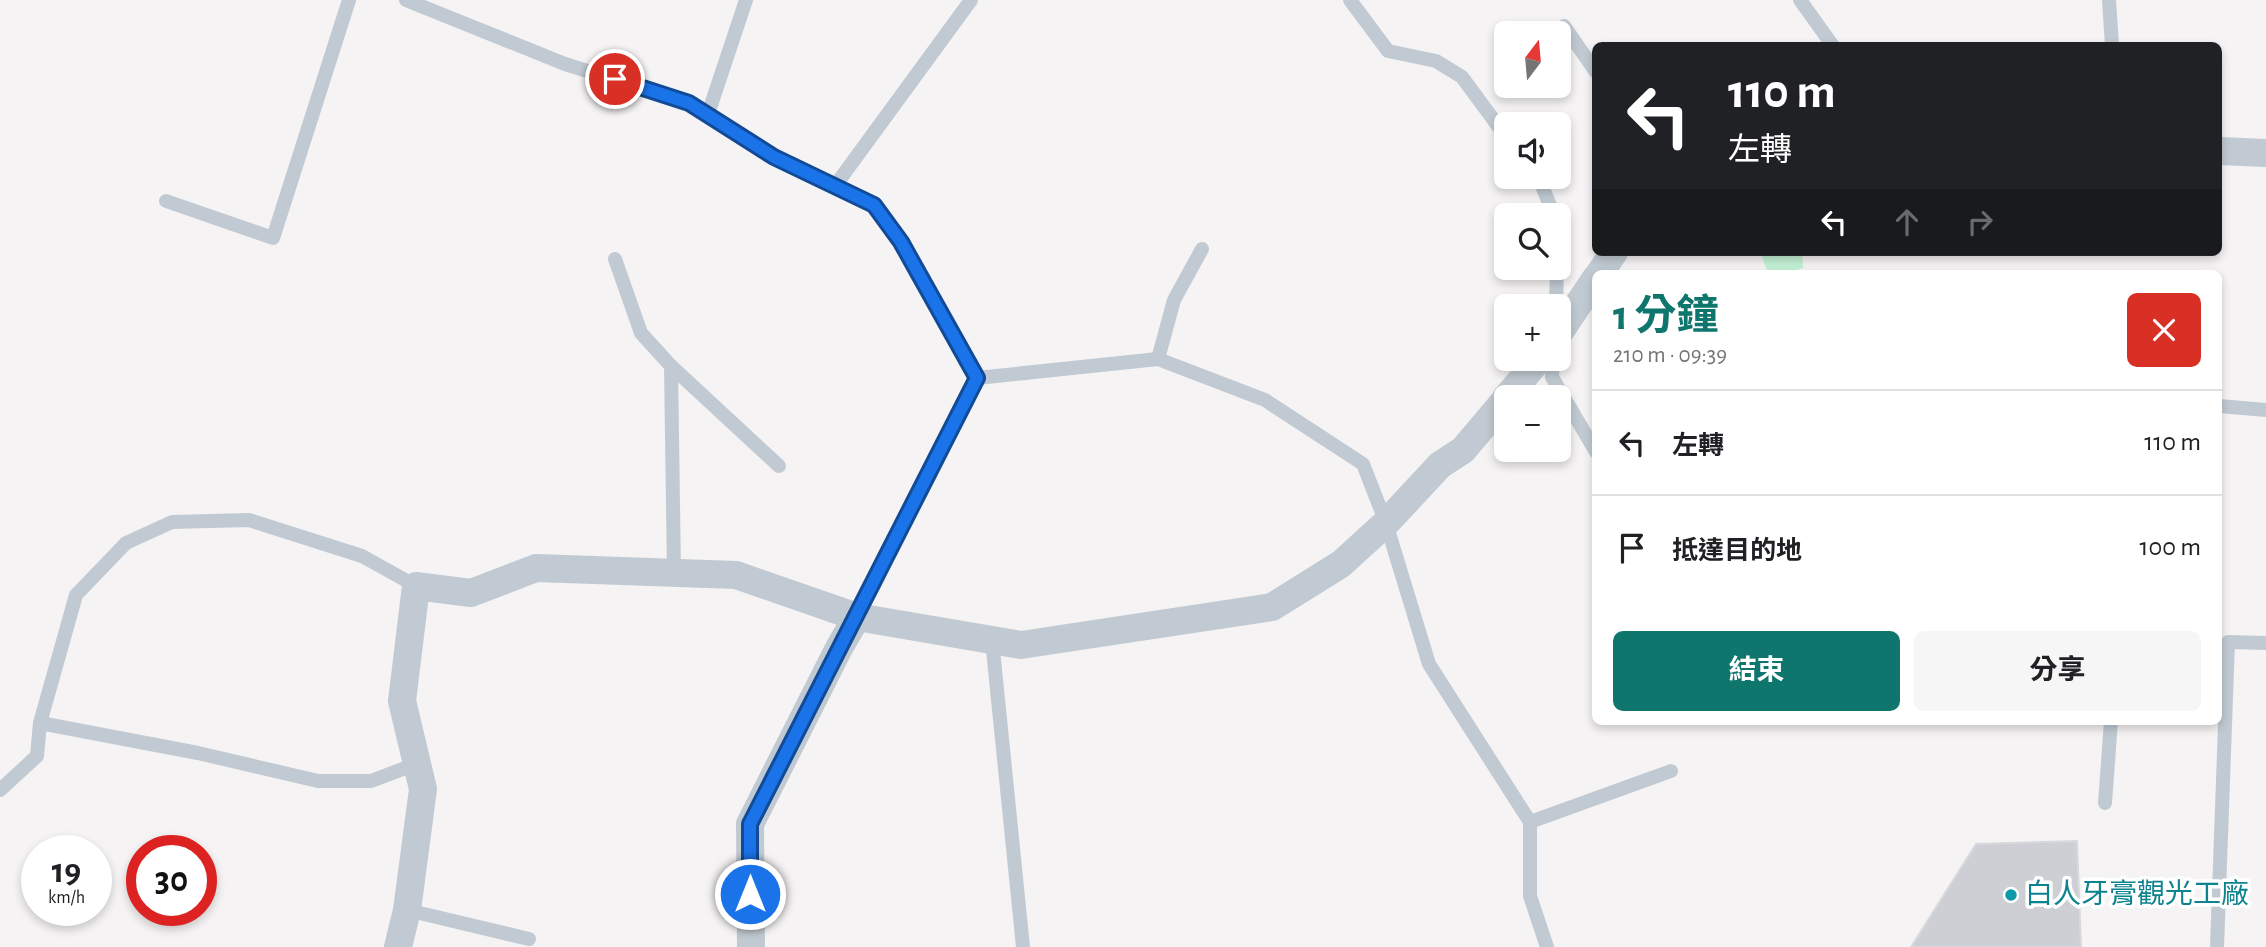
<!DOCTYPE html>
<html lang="zh-TW">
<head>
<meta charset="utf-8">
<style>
  body { margin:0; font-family:"Alegreya Sans","Noto Sans TC",sans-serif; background:#f6f6f6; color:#202124; height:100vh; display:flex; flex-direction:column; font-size:26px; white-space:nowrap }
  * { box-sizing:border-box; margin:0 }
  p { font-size:23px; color:#757577 }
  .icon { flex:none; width:38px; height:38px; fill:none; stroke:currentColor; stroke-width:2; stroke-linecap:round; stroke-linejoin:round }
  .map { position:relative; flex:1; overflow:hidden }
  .sheet { position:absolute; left:1592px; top:270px; width:630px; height:455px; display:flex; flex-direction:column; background:#fff; border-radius:10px; box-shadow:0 4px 10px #0003 }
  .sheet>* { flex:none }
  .banner { position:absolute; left:1592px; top:42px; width:630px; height:214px; border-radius:10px; box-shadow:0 4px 10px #0003; background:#202124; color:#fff; overflow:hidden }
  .needle { width:46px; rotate:16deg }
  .fabs { position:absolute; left:1494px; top:21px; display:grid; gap:14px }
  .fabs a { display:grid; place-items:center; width:77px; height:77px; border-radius:10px; background:#fff; box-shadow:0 4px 10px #0003; font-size:35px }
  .speed { position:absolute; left:21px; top:835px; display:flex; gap:14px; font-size:35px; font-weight:700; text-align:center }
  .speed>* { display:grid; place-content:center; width:91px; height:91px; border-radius:50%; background:#fff; box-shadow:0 4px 10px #0003; line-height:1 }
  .speed small { font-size:18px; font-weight:400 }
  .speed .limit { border:10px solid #d22; background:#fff; color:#111 }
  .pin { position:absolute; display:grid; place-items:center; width:60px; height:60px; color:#fff; margin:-30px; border:4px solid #fff; border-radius:50%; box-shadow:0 2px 7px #0007 }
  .me { position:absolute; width:77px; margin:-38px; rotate:0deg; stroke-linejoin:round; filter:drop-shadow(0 0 5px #0008) }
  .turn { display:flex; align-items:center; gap:24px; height:147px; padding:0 21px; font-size:32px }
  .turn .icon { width:91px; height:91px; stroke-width:2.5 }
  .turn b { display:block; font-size:49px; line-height:60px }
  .lanes { display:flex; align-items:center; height:66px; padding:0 21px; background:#0003; justify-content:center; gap:35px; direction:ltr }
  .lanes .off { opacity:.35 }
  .round { display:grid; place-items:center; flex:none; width:74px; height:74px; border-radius:10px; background:#f6f6f6 }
  .headline { display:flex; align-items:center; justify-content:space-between; height:119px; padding:0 21px }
  h1 { font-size:42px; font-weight:700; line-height:52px; color:#0f766e }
  .cta { display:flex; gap:14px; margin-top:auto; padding:14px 21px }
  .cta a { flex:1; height:80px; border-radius:10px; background:#0f766e; color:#fff; font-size:28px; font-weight:700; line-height:80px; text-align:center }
  .cta a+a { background:#f6f6f6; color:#202124 }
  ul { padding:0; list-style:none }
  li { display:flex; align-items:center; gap:21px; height:105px; padding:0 21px; border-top:2px solid #e0e0e0 }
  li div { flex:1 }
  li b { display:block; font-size:26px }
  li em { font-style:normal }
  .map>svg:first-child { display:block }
  .green { fill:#c3f1d5 }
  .building { fill:#cdcfd5; stroke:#d7d9de; stroke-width:2 }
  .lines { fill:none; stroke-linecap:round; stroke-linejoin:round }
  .lane { stroke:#c1cad2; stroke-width:14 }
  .street { stroke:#c1cad2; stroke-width:28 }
  .route-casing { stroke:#114b97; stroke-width:18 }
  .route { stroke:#1a73e8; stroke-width:12 }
  .culture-dot { fill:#0f9aa8; stroke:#fff; stroke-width:2.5 }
  .labels { text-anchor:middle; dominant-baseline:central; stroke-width:7; stroke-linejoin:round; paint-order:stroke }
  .culture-label { font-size:28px; fill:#0d838f; stroke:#fff; text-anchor:start }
</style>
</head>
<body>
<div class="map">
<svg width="2266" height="947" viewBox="0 0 2266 947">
  <rect width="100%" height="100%" fill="#f5f3f3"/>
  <polygon class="green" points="1760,252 1802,252 1803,268 1787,273 1768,273"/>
  <polygon class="building" points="2077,841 2081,947 1911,947 1976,844"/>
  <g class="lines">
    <g class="lane">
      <polyline points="406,0 565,64 689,103 774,157 874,205 901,242 977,378 857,617"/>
      <polyline points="1350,0 1388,51 1436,61 1462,77 1507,138"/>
      <polyline points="1800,0 1833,46"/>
      <polyline points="2109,0 2112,46"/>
      <polyline points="1564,26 1596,72"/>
      <polyline points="708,114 746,0"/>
      <polyline points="1535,177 1542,186 1554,215"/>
      <polyline points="835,186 971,0"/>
      <polyline points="166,201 273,238 349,0"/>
      <polyline points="615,259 641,333 671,366"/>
      <polyline points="1556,306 1557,268"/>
      <polyline points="1158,359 1174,300 1202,249"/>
      <polyline points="1553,359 1552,377 1596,452"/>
      <polyline points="977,378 1158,359 1265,400 1363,464 1386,523 1429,664 1530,822 1530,896 1547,947"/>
      <polyline points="2219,406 2266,410"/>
      <polyline points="674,573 671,366 779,466"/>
      <polyline points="992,640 1023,947"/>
      <polyline points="40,723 198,753 318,781 371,781 416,764"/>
      <polyline points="0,790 37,756 40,723 76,595 126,543 172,522 249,520 362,556 416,586"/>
      <polyline points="2105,803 2111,721"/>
      <polyline points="1530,822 1671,771"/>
      <polyline points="407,910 529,939"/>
      <polyline points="2217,947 2228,642 2266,643"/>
    </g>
    <g class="street">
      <polyline points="2219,151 2266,153"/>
      <polyline points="1600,273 1614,252"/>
      <polyline points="1559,333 1596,278"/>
      <polyline points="1507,397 1539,359"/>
      <polyline points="398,947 407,910 423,789 402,701 416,586 471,593 536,568 736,575 857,617 1021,645 1272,607 1341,564 1386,523 1440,465 1463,450 1507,398"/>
      <polyline points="751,947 750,824 839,648 857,617"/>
    </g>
  </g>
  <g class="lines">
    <g class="route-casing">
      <polyline id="route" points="615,79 689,103 774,157 874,205 901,242 977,378 750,824 750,894"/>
    </g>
    <use href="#route" class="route"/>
  </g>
  <circle class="culture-dot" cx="2011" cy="895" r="7"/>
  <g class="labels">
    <g class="culture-label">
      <text x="2025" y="895">白人牙膏觀光工廠</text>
    </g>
  </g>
</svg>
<div class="fabs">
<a><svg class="needle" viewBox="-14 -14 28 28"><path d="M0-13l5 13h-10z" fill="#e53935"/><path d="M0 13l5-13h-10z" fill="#757577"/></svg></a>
<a><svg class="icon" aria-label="sound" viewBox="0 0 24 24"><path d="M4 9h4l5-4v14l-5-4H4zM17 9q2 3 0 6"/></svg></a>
<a><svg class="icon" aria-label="search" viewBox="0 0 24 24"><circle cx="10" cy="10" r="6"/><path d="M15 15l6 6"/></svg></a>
<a>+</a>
<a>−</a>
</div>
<div class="speed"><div>19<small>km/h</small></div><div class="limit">30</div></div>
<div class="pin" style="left:615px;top:79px;background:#d93025"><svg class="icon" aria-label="arrive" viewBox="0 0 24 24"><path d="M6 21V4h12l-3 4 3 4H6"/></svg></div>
<svg class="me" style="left:750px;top:894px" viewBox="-20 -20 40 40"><circle r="17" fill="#1a73e8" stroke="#fff" stroke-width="3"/><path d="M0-11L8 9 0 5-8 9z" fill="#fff"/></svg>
<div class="banner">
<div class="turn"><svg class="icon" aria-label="left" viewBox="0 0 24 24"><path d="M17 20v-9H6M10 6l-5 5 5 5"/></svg><div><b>110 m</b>左轉</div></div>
<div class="lanes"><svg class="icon" aria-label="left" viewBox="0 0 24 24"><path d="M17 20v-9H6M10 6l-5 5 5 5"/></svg><svg class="icon off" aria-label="ahead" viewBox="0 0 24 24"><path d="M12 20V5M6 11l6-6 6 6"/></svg><svg class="icon off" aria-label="right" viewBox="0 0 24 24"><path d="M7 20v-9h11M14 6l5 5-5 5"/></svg></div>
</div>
<section class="sheet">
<div class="headline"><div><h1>1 分鐘</h1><p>210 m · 09:39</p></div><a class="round" style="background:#d93025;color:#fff"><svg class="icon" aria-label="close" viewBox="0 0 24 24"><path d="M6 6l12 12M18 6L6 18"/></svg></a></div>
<ul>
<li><svg class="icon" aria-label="left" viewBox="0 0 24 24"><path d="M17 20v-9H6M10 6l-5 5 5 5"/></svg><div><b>左轉</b></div><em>110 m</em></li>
<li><svg class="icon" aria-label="arrive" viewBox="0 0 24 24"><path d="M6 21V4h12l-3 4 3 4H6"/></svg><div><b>抵達目的地</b></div><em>100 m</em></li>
</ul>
<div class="cta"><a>結束</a><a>分享</a></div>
</section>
</div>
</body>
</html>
